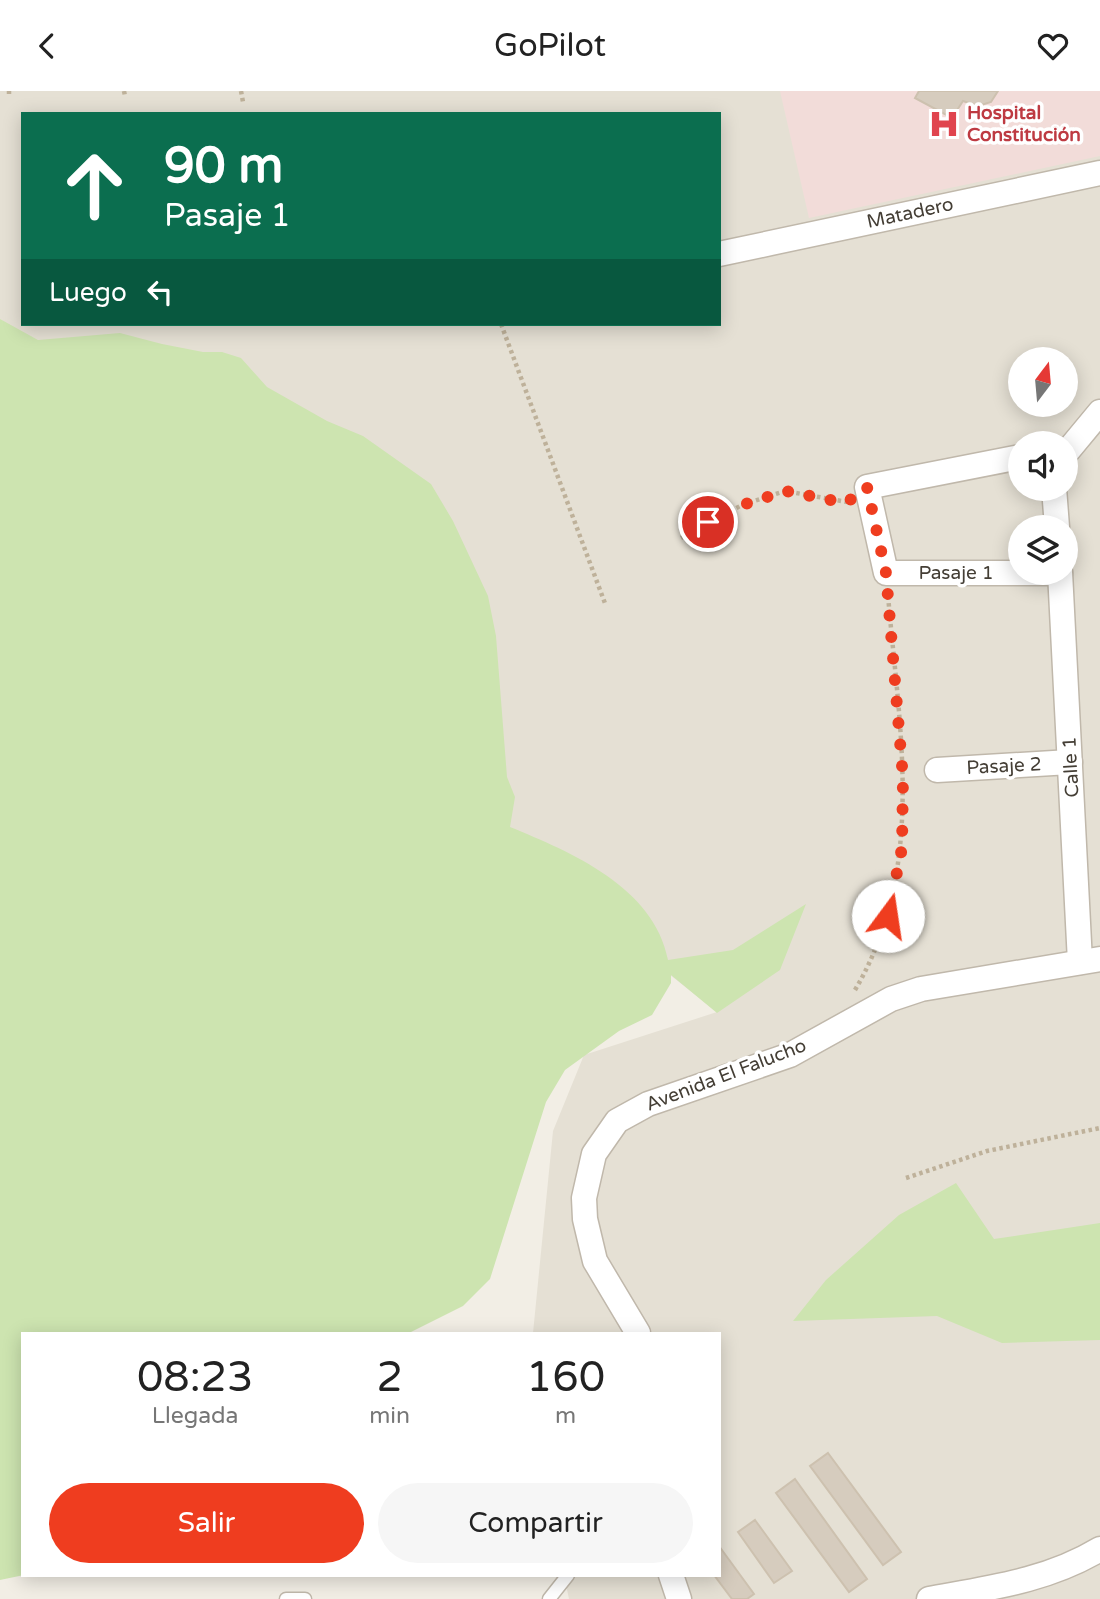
<!DOCTYPE html>
<html lang="es">
<head>
<meta charset="utf-8">
<style>
  body { margin:0; font-family:"Varela Round",sans-serif; background:#f6f6f6; color:#222; height:100vh; display:flex; flex-direction:column; font-size:26px; white-space:nowrap }
  * { box-sizing:border-box; margin:0 }
  p { font-size:23px; color:#767676 }
  .icon { flex:none; width:38px; height:38px; fill:none; stroke:currentColor; stroke-width:2; stroke-linecap:round; stroke-linejoin:round }
  .map { position:relative; flex:1; overflow:hidden }
  .panel { position:absolute; left:21px; top:1241px; width:700px; height:245px; display:flex; flex-direction:column; background:#fff; border-radius:0px; box-shadow:0 4px 18px #0003 }
  .panel>* { flex:none }
  .hud { position:absolute; left:21px; top:21px; width:700px; height:214px; border-radius:0px; box-shadow:0 4px 18px #0003; background:#0b6e4f; color:#fff; overflow:hidden }
  .needle { width:46px; rotate:16deg }
  .buttons { position:absolute; left:1008px; top:256px; display:grid; gap:14px }
  .buttons a { display:grid; place-items:center; width:70px; height:70px; border-radius:50%; background:#fff; box-shadow:0 4px 18px #0003; font-size:35px }
  .pin { position:absolute; display:grid; place-items:center; width:60px; height:60px; color:#fff; margin:-30px; border:4px solid #fff; border-radius:50%; box-shadow:0 2px 7px #0007 }
  .me { position:absolute; width:77px; margin:-38px; rotate:14deg; stroke-linejoin:round; filter:drop-shadow(0 0 5px #0008) }
  .turn { display:flex; align-items:center; gap:24px; height:147px; padding:0 28px; font-size:32px }
  .turn .icon { width:91px; height:91px; stroke-width:2.5 }
  .turn b { display:block; font-size:49px; line-height:60px }
  .then { display:flex; align-items:center; height:66px; padding:0 28px; background:#0003; gap:14px; font-size:26px }
  .eta { display:flex; justify-content:space-evenly; align-items:center; height:119px; text-align:center }
  .eta b { font-size:42px; font-weight:600; line-height:49px }
  .action { display:flex; gap:14px; margin-top:auto; padding:14px 28px }
  .action a { flex:1; height:80px; border-radius:42px; background:#ef3d1f; color:#fff; font-size:28px; font-weight:600; line-height:80px; text-align:center }
  .action a+a { background:#f6f6f6; color:#222 }
  header { display:flex; justify-content:space-between; align-items:center; height:91px; padding:0 28px; background:#fff; font-size:32px; font-weight:600 }
  .map>svg:first-child { display:block }
  .residential { fill:#e5e0d4; fill-rule:evenodd }
  .medical { fill:#f2dcd9 }
  .green { fill:#cde4b0 }
  .building { fill:#d6ccbe; stroke:#cdc1af; stroke-width:2 }
  .lines { fill:none; stroke-linecap:round; stroke-linejoin:round }
  .service-casing { stroke:#c0b8ab; stroke-width:15 }
  .minor-casing { stroke:#c0b8ab; stroke-width:27 }
  .path { stroke:#beb19a; stroke-width:4.5; stroke-dasharray:3.5 3.5; stroke-linecap:butt }
  .service { stroke:#fff; stroke-width:12 }
  .minor { stroke:#fff; stroke-width:24 }
  .route { stroke:#ef3d1f; stroke-width:12; stroke-dasharray:0 21.6 }
  .labels { text-anchor:middle; dominant-baseline:central; stroke-width:7; stroke-linejoin:round; paint-order:stroke }
  .health-label { font-size:19px; font-weight:bold; fill:#be3a42; stroke:#fff; text-anchor:start }
  .street-label { font-size:19px; fill:#443e35; stroke:#fff }
</style>
</head>
<body>
<header><svg class="icon" aria-label="back" viewBox="0 0 24 24"><path d="M15 5l-7 7 7 7"/></svg>GoPilot<svg class="icon" aria-label="heart" viewBox="0 0 24 24"><path d="M12 20l-8-8c-3-5 5-10 8-4 3-6 11-1 8 4z"/></svg></header>
<div class="map">
<svg width="1100" height="1508" viewBox="0 0 1100 1508">
  <rect width="100%" height="100%" fill="#f2eee5"/>
  <path class="residential" d="M0,0H1100V1508H569L564,1484H719V1242H533L553,1040L584,964L717,921L0,354ZM23,23H719V233H23ZM1020,268H1066V313H1020ZM1020,352H1066V397H1020ZM1020,436H1066V481H1020Z"/>
  <polygon class="medical" points="780,0 1100,0 1100,65 809,127"/>
  <g class="green">
    <path d="M0,228L38,249L120,242L162,253L203,261H222L241,267L267,296L327,330L363,345L431,393L453,430L488,505L496,545L507,686L515,706L510,736C571,761 654,796 668,869L733,859L806,813L780,879L717,922L671,884V892L652,924L619,940L565,979L546,1011L490,1188L463,1215L409,1242H23L24,1484L0,1489Z"/>
    <polygon points="956,1092 994,1148 1100,1132 1100,1249 1002,1252 937,1225 793,1230 826,1189 899,1124"/>
  </g>
  <g class="building">
    <polygon points="919,0 998,0 991,11 978,15 963,10 952,27 915,7"/>
    <polygon points="828,1362 901,1461 883,1474 810,1375"/>
    <polygon points="795,1388 867,1488 849,1501 776,1402"/>
    <polygon points="755,1429 792,1480 774,1492 738,1441"/>
    <polygon points="719,1455 754,1503 747,1508 732,1508 714,1484 719,1484"/>
  </g>
  <g class="lines">
    <g class="service-casing">
      <g id="service">
        <polyline points="286,1508 305,1508"/>
        <polyline points="549,1508 568,1484"/>
      </g>
    </g>
    <g class="minor-casing">
      <g id="minor">
        <polyline points="719,163 1100,82"/>
        <polyline points="1066,362 1100,321"/>
        <polyline points="1020,366 867,396 886,482 1060,482"/>
        <polyline points="1054,397 1057,436"/>
        <polyline points="1060,481 1080,871"/>
        <polyline points="937,679 1070,671"/>
        <polyline points="638,1242 595,1170 585,1128 584,1107 594,1063 617,1030 648,1013 790,964 891,908 921,898 1100,868"/>
        <polyline points="671,1484 679,1508"/>
        <path d="M929,1508C989,1497 1047,1490 1100,1458"/>
      </g>
    </g>
    <g class="path">
      <polyline points="9,0 9,3"/>
      <polyline points="124,0 125,5"/>
      <polyline points="241,0 243,11"/>
      <polyline points="501,233 606,515"/>
      <polyline points="681,447 742,414 785,400 847,411"/>
      <path d="M855,899C927,777 899,637 888,504"/>
      <polyline points="906,1087 987,1060 1100,1037"/>
    </g>
    <use href="#service" class="service"/>
    <use href="#minor" class="minor"/>
  </g>
  <g class="lines">
    <polyline class="route" points="708,431 742,414 786,400 846,412 867,396 886,482 903,687 902,757 888,825"/>
  </g>
  <defs>
    <g id="hospital-bare" transform="scale(2.415)"><path d="M-5-5h3v3.5h4V-5h3V5h-3V1.5h-4V5h-3Z" fill="#e0444e" stroke="#fff" stroke-width="2.5" paint-order="stroke"/></g>
  </defs>
  <g fill-rule="evenodd">
    <use href="#hospital-bare" x="944" y="33"/>
  </g>
  <g class="labels">
    <g class="health-label">
      <text x="967" y="22">Hospital<tspan x="967" dy="22">Constitución</tspan></text>
    </g>
    <g class="street-label">
      <text transform="translate(910 122) rotate(-12)">Matadero</text>
      <text x="956" y="482">Pasaje 1</text>
      <text transform="translate(1004 675) rotate(-3)">Pasaje 2</text>
      <text transform="translate(1071 676) rotate(-93)">Calle 1</text>
      <text transform="translate(726 984) rotate(-21)">Avenida El Falucho</text>
    </g>
  </g>
</svg>
<div class="buttons">
<a><svg class="needle" viewBox="-14 -14 28 28"><path d="M0-13l5 13h-10z" fill="#e53935"/><path d="M0 13l5-13h-10z" fill="#767676"/></svg></a>
<a><svg class="icon" aria-label="sound" viewBox="0 0 24 24"><path d="M4 9h4l5-4v14l-5-4H4zM17 9q2 3 0 6"/></svg></a>
<a><svg class="icon" aria-label="layers" viewBox="0 0 24 24"><path d="M12 4l9 5-9 5-9-5zM3 14l9 5 9-5"/></svg></a>
</div>
<div class="pin" style="left:708px;top:431px;background:#d93025"><svg class="icon" aria-label="arrive" viewBox="0 0 24 24"><path d="M6 21V4h12l-3 4 3 4H6"/></svg></div>
<svg class="me" style="left:888px;top:825px" viewBox="-20 -20 40 40"><circle r="19" fill="#fff"/><path d="M0-13L10 11 0 6-10 11z" fill="#ef3d1f"/></svg>
<div class="hud">
<div class="turn"><svg class="icon" aria-label="ahead" viewBox="0 0 24 24"><path d="M12 20V5M6 11l6-6 6 6"/></svg><div><b>90 m</b>Pasaje 1</div></div>
<div class="then">Luego<svg class="icon" aria-label="left" viewBox="0 0 24 24"><path d="M17 20v-9H6M10 6l-5 5 5 5"/></svg></div>
</div>
<section class="panel">
<div class="eta">
<div><b>08:23</b><p>Llegada</p></div>
<div><b>2</b><p>min</p></div>
<div><b>160</b><p>m</p></div>
</div>
<div class="action"><a>Salir</a><a>Compartir</a></div>
</section>
</div>
</body>
</html>
